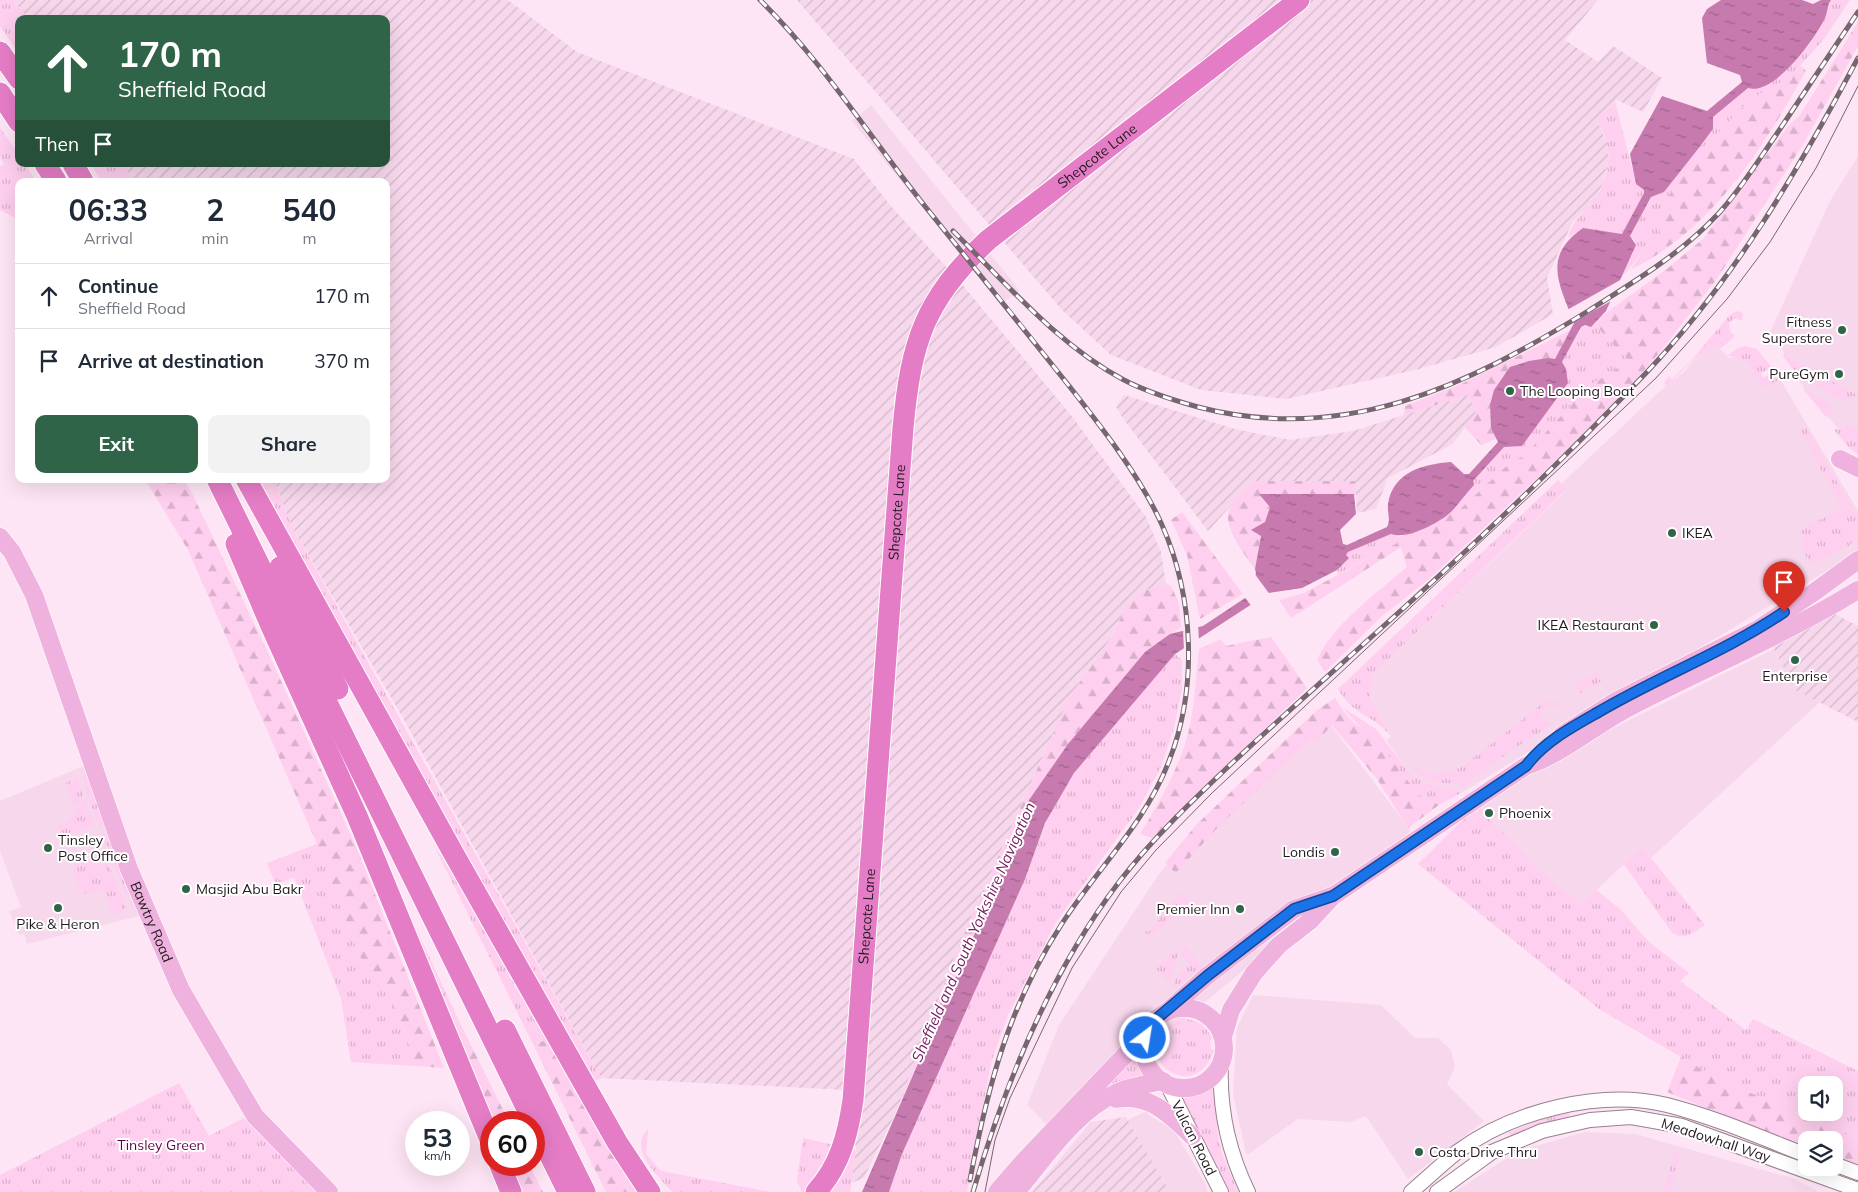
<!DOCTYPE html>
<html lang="en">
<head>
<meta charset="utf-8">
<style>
  body { margin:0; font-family:Mulish,sans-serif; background:#f2f2f3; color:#1f2937; height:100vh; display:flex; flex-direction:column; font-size:19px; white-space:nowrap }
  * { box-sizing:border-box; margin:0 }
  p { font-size:16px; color:#747a83 }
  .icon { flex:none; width:28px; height:28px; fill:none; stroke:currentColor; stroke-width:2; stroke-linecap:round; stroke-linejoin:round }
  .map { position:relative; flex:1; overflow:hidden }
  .panel { position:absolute; left:15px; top:178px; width:375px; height:305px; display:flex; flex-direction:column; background:#fff; border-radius:10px; box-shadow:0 5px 20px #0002 }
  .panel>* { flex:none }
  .top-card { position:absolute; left:15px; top:15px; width:375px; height:152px; border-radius:10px; box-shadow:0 5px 20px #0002; background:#306449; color:#fff; overflow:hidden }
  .fabs { position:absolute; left:1798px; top:1076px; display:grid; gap:10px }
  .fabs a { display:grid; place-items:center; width:45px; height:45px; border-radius:10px; background:#fff; box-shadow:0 5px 20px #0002; font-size:25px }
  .speed { position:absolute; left:405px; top:1111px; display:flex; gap:10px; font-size:25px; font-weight:700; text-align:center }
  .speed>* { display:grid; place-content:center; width:65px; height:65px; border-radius:50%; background:#fff; box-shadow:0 5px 20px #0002; line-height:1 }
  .speed small { font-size:12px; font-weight:400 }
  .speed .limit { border:8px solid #d22; background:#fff; color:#111 }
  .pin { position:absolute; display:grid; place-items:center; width:42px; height:42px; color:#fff; margin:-51px -21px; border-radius:50% 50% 50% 0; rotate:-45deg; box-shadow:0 0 5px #0007 }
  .pin .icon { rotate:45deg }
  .me { position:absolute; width:55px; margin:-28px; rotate:31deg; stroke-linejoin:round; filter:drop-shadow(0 0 4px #0008) }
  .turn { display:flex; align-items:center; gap:18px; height:105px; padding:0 20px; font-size:22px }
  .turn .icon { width:65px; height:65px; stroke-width:2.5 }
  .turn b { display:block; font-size:35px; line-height:42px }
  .then { display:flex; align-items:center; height:48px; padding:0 20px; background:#0003; gap:10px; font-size:19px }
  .eta { display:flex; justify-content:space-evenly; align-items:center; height:85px; text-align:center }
  .eta b { font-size:30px; font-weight:700; line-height:35px }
  .button { display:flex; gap:10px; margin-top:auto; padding:10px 20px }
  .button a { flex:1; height:58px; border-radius:10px; background:#306449; color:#fff; font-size:20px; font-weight:700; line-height:58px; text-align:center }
  .button a+a { background:#f2f2f3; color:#1f2937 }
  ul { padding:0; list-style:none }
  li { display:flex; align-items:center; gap:15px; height:65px; padding:0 20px; border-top:1px solid #e0e1e3 }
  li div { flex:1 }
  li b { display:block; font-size:19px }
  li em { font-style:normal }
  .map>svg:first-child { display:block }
  .built { fill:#f7d7ec }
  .industrial { fill:url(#industrial-furrows) }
  .grass { fill:url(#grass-tufts); fill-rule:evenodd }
  .forest { fill:url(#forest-firs) }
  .water { fill:url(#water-ripples) }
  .pier { fill:#fee5f5 }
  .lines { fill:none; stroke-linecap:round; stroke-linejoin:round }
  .minor-casing { stroke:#97808f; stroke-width:16 }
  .major-casing { stroke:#fff; stroke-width:19 }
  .highway-casing { stroke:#fff; stroke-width:23 }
  .minor { stroke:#fff; stroke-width:14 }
  .major { stroke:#efb1dd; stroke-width:18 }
  .highway { stroke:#e57dc6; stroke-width:21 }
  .tram { stroke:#75666f; stroke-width:1 }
  .rail-casing { stroke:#75666f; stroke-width:5 }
  .rail { stroke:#fff; stroke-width:3; stroke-dasharray:9; stroke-linecap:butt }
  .route-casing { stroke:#114b97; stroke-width:12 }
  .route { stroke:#1a73e8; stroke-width:9 }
  .poi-dot { fill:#306449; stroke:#fff; stroke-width:2 }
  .labels { text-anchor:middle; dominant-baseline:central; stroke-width:4; stroke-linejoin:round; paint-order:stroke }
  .street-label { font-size:14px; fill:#231a20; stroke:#fff }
  .poi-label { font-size:14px; fill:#231a20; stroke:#fff; text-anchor:start }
  .park-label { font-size:14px; fill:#60004d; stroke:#fff }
  .water-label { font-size:15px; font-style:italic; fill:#761c60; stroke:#fff }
</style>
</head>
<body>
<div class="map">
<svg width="1858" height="1192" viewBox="0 0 1858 1192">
  <defs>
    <pattern id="industrial-furrows" width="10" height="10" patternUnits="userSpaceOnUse" patternTransform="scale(1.25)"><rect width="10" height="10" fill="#f7d7ec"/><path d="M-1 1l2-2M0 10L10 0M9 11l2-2" fill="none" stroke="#d3b8ca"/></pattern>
    <pattern id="grass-tufts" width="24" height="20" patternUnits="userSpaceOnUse" patternTransform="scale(1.25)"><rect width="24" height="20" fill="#fecfee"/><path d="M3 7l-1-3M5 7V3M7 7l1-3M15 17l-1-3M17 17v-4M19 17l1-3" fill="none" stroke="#d9b1cc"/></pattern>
    <pattern id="forest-firs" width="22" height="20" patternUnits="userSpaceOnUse" patternTransform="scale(1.25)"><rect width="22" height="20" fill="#fecfee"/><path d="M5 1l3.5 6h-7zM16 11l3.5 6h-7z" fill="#d9b1cc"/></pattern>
    <pattern id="water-ripples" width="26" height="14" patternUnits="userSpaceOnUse" patternTransform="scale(1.25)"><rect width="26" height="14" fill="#c67aae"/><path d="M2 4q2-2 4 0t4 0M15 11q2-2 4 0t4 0" fill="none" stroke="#a0638d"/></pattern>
  </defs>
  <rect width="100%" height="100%" fill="#fee5f5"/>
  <g class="built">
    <polygon points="871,105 1020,291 1001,304 852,121"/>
    <polygon points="1858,156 1858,452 1805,390 1781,347 1770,332 1830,201"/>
    <polygon points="1717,346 1729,358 1737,357 1748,363 1763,389 1780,379 1858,511 1858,552 1461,793 1455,788 1444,789 1421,781 1407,770 1386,740 1391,737 1370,696 1373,674 1567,490 1562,483 1659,392 1685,371 1697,356"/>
    <polygon points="1774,649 1795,690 1820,702 1651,858 1642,847 1582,904 1542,872 1477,806 1595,737"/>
    <polygon points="1323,715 1411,831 1127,1067 1046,1124 1027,1105 1059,1025 1161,871"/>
    <polygon points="93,762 147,914 27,944 24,934 19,935 9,911 21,907 0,851 0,801"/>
    <polygon points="1253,995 1381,1005 1415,1038 1438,1038 1451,1050 1455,1067 1447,1084 1484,1121 1408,1179 1366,1116 1351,1122 1298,1119 1249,1154 1246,1154 1233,1094 1237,1028"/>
    <polygon points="1146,1111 1150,1116 1174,1130 1206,1185 1207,1192 1170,1192 1128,1120"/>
    <polygon points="1585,1132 1635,1134 1792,1178 1819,1192 1454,1192 1518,1151"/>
  </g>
  <g class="industrial">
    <polygon points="13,0 508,0 577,52 854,159 890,205 960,282 1071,415 1146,517 1161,552 1166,584 1140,592 1126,606 1113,635 1069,698 960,942 896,1112 864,1178 851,1183 856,1150 847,1090 601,1078 403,718 290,523 274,479 386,479 386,181 133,181 124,164 386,164 386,19 29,19"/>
    <polygon points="797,0 1598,0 1565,40 1598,62 1613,46 1662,78 1643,112 1615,99 1616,105 1596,118 1608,146 1608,162 1603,183 1594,202 1573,221 1547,278 1553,314 1496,347 1419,369 1286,399 1201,390 1111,355 1062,310"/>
    <polygon points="1124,395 1235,429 1290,440 1353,431 1468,395 1476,412 1453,444 1388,478 1376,509 1357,513 1355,481 1253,481 1208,531 1122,417 1116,407"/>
    <polygon points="1833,613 1858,626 1858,722 1795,690 1772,645"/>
    <polygon points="1126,1117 1170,1192 1032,1192 1091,1122"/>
  </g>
  <g class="grass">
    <polygon points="0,0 13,0 29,19 19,19 19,54 0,26"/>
    <path d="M1831,0H1850L1824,39L1790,77L1750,100L1663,216L1658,240C1642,246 1633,268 1618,280L1634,251L1635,241L1630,236L1651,197L1664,192L1698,149L1713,129V117L1748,88L1810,44L1825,18Z"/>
    <path d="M1616,105L1636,184L1644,190V193L1622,234L1583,228L1568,238C1574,219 1579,217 1592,203C1604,190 1610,165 1608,148C1607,138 1600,127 1596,118Z"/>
    <polygon points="0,128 19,154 19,164 25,164 36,181 19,181 19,220 0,210 0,166 4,164 0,158"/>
    <polygon points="91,164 124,164 133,181 101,181"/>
    <polygon points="1740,311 1743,314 1742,321 1735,318 1729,323 1730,331 1735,336 1720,349 1717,346 1697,356 1667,386 1664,383 1669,376 1672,379 1689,363 1728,317 1734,312"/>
    <polygon points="1599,318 1599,329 1629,361 1589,386 1524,457 1511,462 1455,515 1450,512 1473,481 1504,447 1522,446 1566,385 1562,362 1581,327 1595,324"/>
    <polygon points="1745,346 1757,349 1772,368 1761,373 1763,378 1775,371 1780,379 1763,389 1748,363 1737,357 1727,356 1738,348"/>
    <polygon points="1785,352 1787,357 1857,395 1845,401 1839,400 1797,374 1783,356"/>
    <polygon points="1803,389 1825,400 1834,412 1826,417"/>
    <polygon points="1849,426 1858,431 1858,454 1850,449 1834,430"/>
    <polygon points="1803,427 1806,428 1858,519 1858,535 1850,545 1811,565 1800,545 1805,542 1799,531 1842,508 1799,429"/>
    <polygon points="259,479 274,479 290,523 601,1078 595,1081 430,798"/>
    <path d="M1558,480L1567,489L1373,674L1370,696L1389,734C1370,713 1354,716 1338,689Z"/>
    <polygon points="1391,534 1398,537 1399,542 1338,574 1337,570 1348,558 1346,555 1348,552"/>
    <path d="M1175,654L1182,660V689L1174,728L1161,767L1139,808L1056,922L1008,1015L991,1063L967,1192H889L902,1154C941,1067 980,979 1019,892C1033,862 1040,829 1057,801C1088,747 1133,700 1175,654Z"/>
    <polygon points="1596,672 1601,681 1579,694 1574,684"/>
    <path d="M1547,700L1557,702L1563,711H1559L1553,705L1546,706L1541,710V719L1549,723L1557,720L1476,775L1464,788C1456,782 1451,784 1442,783C1428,781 1417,774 1408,763L1422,771L1436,774L1460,768Z"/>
    <polygon points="1342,707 1376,729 1407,770 1421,781 1444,789 1455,788 1461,793 1439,805 1419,795 1368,730 1362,729"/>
    <polygon points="84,775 91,779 109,823 99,827 85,788"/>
    <polygon points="77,778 83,796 74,807 66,783"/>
    <polygon points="84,798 94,826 62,837 57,826 69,821"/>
    <path d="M1477,806L1542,872L1582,904L1596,890L1620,909L1649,942L1689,973L1680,981L1746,1030L1753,1019L1858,1071V1138L1722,1081L1599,1009L1418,864ZM1806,1085H1834V1112H1806Z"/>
    <polygon points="112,831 133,892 126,894 102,834"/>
    <polygon points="317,844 360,957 389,989 416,1066 351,1062 341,998 294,877 276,885 267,863"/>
    <polygon points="433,844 472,903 547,1040 533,1044"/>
    <polygon points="378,847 461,1025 450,1029"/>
    <path d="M1642,847L1651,858L1705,925C1693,933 1686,940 1672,933L1624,864Z"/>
    <polygon points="103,856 106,858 126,907 122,912 112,914 103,889 85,895 83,888 79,889 73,870 74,865"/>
    <polygon points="1182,891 1191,903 1148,938 1142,928 1148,933"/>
    <polygon points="1185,945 1202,966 1175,989 1173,987 1176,978 1190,965 1182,956"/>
    <polygon points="1180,946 1169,983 1156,969"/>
    <path d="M1180,1019C1195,1018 1205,1024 1212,1038L1210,1041L1211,1049L1214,1050C1193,1113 1117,1045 1180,1019Z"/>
    <polygon points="1132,1057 1141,1059 1144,1070 1148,1076 1098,1097"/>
    <polygon points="1213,1082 1218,1136 1222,1153 1238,1192 1229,1192 1193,1121 1180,1100 1184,1092 1193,1092"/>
    <polygon points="179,1083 209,1136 244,1118 317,1192 0,1192 0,1175"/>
    <polygon points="1569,1113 1569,1118 1511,1137 1509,1132 1545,1118"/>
    <path d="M648,1129L646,1154L661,1171L771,1192H674L670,1190C656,1173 628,1149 648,1129Z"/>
    <polygon points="803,1138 856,1150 850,1192 802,1192 797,1181"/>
    <polygon points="1675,1151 1680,1156 1670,1192 1663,1192"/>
  </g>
  <g class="forest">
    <path d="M1858,22V46L1804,143L1716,280L1659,353L1622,396L1548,468L1428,580L1381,617L1325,672L1317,660C1333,624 1377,593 1407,567L1401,547L1291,618L1279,600L1304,593L1399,542L1398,537L1413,532L1450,512L1455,514L1511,462L1524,456L1589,386L1629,361L1599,329V318L1668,268L1703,239L1789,125L1800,115Z"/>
    <path d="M1801,66L1806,71C1763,148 1712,230 1630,270L1649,243L1658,240L1663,216L1661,206C1689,170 1714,133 1747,103C1764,88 1785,84 1801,66Z"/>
    <polygon points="1571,330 1555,359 1490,405 1491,428 1498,438 1481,445 1465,427 1476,412 1468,395 1404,415 1405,406 1459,385"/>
    <polygon points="145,479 183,479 190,489 272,661 357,849 444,1068 416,1066 389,989 360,957 317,844 188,550"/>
    <path d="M1253,481H1355L1356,495L1260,494L1270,507L1265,522L1252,531L1261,536L1255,569C1245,555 1219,523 1231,505C1237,496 1246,489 1253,481Z"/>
    <polygon points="1182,512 1243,594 1200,619 1187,555 1171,520"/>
    <polygon points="1166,584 1171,586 1179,603 1181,627 1145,652 1068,744 1029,800 1015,841 896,1112 960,942 1069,698 1113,635 1126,606 1140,592"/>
    <path d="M1271,637L1307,688L1152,838L1140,834C1158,805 1174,777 1185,744C1195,715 1195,680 1199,649L1221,639L1226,646Z"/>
    <path d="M1335,698C1342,709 1354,728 1368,730L1419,795L1439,805L1408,828L1377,779L1332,725L1316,742L1312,738L1218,827L1176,873L1165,863L1196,825L1316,711Z"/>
    <polygon points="461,1025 509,1122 491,1122 450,1029"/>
    <polygon points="547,1040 636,1192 606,1192 533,1044"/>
    <polygon points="1681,1057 1722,1081 1858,1138 1858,1167 1834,1158 1834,1140 1806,1140 1806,1149 1667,1092"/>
    <polygon points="509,1165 529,1165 543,1192 520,1192"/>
  </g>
  <path class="water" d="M1721,0H1802L1813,4L1821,0H1831C1827,6 1828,11 1825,18C1815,39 1774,96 1748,88L1713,117V129L1698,149L1664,192L1651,197L1630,236L1636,245L1606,311L1591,327L1585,325L1581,327L1562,362L1566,369L1568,383L1522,446L1504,447L1473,481L1474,485C1466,493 1459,504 1451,512C1439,523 1407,540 1391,534L1348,552L1346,555L1349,558L1337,570L1302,588L1269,593L1175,654L1074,773L1045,823L1025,879L902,1154L889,1192H862L1015,841L1029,800L1045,777L1068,744L1145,652L1170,634L1203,626L1248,596L1256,573L1255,569L1261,536L1251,530L1265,522L1270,507L1259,494H1354L1356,514L1340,530L1343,544L1347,545L1387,527C1391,520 1387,512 1388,504C1393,472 1423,464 1451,462L1464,474H1469L1498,442L1491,428L1490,405L1494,390L1510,367L1529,361L1548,358L1555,359L1574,323C1560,285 1541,257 1583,228L1622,234L1644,193V190L1636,184L1630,154L1662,96L1707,111L1742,82L1740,75L1707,63L1702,18L1707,9Z"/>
  <g class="pier">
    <polygon points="1622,279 1613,300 1571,323 1567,310"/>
    <polygon points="1254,573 1271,596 1252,607 1244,596"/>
    <polygon points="1198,624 1199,641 1184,651 1183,628"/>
  </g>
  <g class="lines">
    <g class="minor-casing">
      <g id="minor">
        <path d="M1221,1063C1219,1109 1228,1151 1248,1192"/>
        <polyline points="1167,1084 1221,1192"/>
        <polyline points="1834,1164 1858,1173"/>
        <path d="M1411,1192C1426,1179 1441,1165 1457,1152C1512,1111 1600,1089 1667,1105C1714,1117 1760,1137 1806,1155"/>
        <polyline points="1437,1192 1492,1152 1542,1131 1590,1120 1631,1117 1682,1126 1858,1190"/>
      </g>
    </g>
    <g class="major-casing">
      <g id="major">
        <polyline points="1840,459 1858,468"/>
        <path id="s1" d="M0,537L12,552L34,595L129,869L181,990L255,1116L329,1192"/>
        <polyline points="1562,735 1614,702 1758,629 1813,593 1858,560"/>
        <circle cx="1184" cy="1048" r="40"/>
        <polyline points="1169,1010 1207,976 1294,909 1332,896"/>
        <path d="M1223,1037L1231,1010L1254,973L1279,945L1310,921L1333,896L1526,766C1562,754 1591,728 1624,710C1702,669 1783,636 1858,590"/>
        <path d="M1116,1099C1150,1093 1170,1115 1192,1136"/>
        <polyline points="997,1192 1024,1161 1146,1033"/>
        <path d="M1016,1192C1045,1158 1075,1111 1118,1092C1131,1086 1148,1084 1163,1081"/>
      </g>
    </g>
    <g class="highway-casing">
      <g id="highway">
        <polyline points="0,52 19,79"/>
        <polyline points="0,93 19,122"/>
        <polyline points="45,164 56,181"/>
        <polyline points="73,164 83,181"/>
        <polyline points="217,479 568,1192"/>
        <polyline points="246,479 455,856 617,1142 650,1192"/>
        <polyline points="236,544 271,626 357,816 491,1142"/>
        <polyline points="280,567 338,689"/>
        <polyline points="505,1030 585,1192"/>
        <polyline points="500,1165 511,1192"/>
        <path id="s2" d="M816,1192C840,1166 848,1134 853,1100L903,428C911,342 924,300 988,240L1299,0"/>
      </g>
    </g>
    <use href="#minor" class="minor"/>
    <use href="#major" class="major"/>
    <use href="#highway" class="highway"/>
    <polyline class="tram" points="985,1192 995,1140 1010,1098 1072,968 1121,892 1156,850 1212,793 1656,378 1727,299 1770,242 1816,168 1858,86"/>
    <g class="rail-casing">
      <g id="rail">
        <path d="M760,0C823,62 869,136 924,205C970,262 1016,319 1062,377C1096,420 1140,475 1162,525C1194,597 1198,688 1169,761C1146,822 1098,868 1063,922C1009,1005 988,1084 970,1180"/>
        <path d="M953,231C1006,283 1057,344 1124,380C1147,392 1173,400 1198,407C1344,445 1467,386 1588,311C1635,281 1681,254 1719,213C1741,189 1758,161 1776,135C1803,94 1831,53 1858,12"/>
        <path d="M973,1192C1005,1083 1050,973 1119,882C1152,839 1191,802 1230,765C1278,720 1328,676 1377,632C1469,550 1560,463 1646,373C1734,280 1798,171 1858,58"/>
      </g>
    </g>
    <use href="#rail" class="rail"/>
  </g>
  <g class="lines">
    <g class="route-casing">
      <path id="route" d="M1145,1038L1155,1020L1207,976L1294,909L1333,896L1526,766C1543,743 1570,728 1595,714C1657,677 1725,652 1784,612"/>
    </g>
    <use href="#route" class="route"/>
  </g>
  <g class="poi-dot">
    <circle cx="1842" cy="330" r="5"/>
    <circle cx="1839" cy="374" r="5"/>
    <circle cx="1510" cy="391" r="5"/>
    <circle cx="1672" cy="533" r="5"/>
    <circle cx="1654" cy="625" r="5"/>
    <circle cx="1795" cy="660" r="5"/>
    <circle cx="1489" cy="813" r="5"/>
    <circle cx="48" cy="848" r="5"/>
    <circle cx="1335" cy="852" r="5"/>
    <circle cx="186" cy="889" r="5"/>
    <circle cx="58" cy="908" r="5"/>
    <circle cx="1240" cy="909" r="5"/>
    <circle cx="1419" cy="1152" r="5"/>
  </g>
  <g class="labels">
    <g class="street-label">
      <text stroke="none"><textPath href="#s2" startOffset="1125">Shepcote Lane</textPath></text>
      <text stroke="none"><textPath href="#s2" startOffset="690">Shepcote Lane</textPath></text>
      <text stroke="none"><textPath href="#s2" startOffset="285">Shepcote Lane</textPath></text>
      <text stroke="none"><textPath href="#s1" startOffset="415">Bawtry Road</textPath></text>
      <text transform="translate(1194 1138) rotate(63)">Vulcan Road</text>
      <text transform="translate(1716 1140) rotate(18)">Meadowhall Way</text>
    </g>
    <g class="poi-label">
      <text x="1832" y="322" text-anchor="end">Fitness<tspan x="1832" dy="16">Superstore</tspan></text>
      <text x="1829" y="374" text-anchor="end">PureGym</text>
      <text x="1520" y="391">The Looping Boat</text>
      <text x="1682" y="533">IKEA</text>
      <text x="1644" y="625" text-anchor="end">IKEA Restaurant</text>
      <text x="1795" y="676" text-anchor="middle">Enterprise</text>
      <text x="1499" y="813">Phoenix</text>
      <text x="58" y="840">Tinsley<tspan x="58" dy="16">Post Office</tspan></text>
      <text x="1325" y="852" text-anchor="end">Londis</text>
      <text x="196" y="889">Masjid Abu Bakr</text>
      <text x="1230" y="909" text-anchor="end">Premier Inn</text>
      <text x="58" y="924" text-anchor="middle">Pike &amp; Heron</text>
      <text x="1429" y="1152">Costa Drive Thru</text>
    </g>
    <g class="park-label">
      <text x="161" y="1145">Tinsley Green</text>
    </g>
    <g class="water-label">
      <text transform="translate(973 932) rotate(-66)">Sheffield and South Yorkshire Navigation</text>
    </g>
  </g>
</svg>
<div class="fabs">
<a><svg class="icon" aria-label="sound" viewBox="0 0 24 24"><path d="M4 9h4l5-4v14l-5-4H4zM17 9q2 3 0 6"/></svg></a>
<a><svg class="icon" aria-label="layers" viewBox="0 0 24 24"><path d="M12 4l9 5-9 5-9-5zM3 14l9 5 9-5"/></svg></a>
</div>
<div class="speed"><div>53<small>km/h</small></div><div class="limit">60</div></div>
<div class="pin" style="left:1784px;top:612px;background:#d93025"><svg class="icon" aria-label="arrive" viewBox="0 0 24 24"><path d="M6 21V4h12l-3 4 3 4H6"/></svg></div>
<svg class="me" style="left:1145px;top:1038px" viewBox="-20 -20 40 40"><circle r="17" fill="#1a73e8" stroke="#fff" stroke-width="3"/><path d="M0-11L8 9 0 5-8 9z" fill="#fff"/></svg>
<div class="top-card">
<div class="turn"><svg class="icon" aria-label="ahead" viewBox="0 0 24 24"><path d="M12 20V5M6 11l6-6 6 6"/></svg><div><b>170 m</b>Sheffield Road</div></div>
<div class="then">Then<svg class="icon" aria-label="arrive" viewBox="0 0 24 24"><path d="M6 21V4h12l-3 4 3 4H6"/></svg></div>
</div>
<section class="panel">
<div class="eta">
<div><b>06:33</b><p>Arrival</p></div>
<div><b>2</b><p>min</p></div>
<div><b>540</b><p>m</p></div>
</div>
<ul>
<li><svg class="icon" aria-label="ahead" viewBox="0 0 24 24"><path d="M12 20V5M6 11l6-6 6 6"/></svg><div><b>Continue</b><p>Sheffield Road</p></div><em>170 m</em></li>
<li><svg class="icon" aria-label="arrive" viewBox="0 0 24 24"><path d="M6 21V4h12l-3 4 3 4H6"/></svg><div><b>Arrive at destination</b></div><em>370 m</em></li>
</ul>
<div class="button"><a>Exit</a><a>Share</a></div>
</section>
</div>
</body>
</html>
